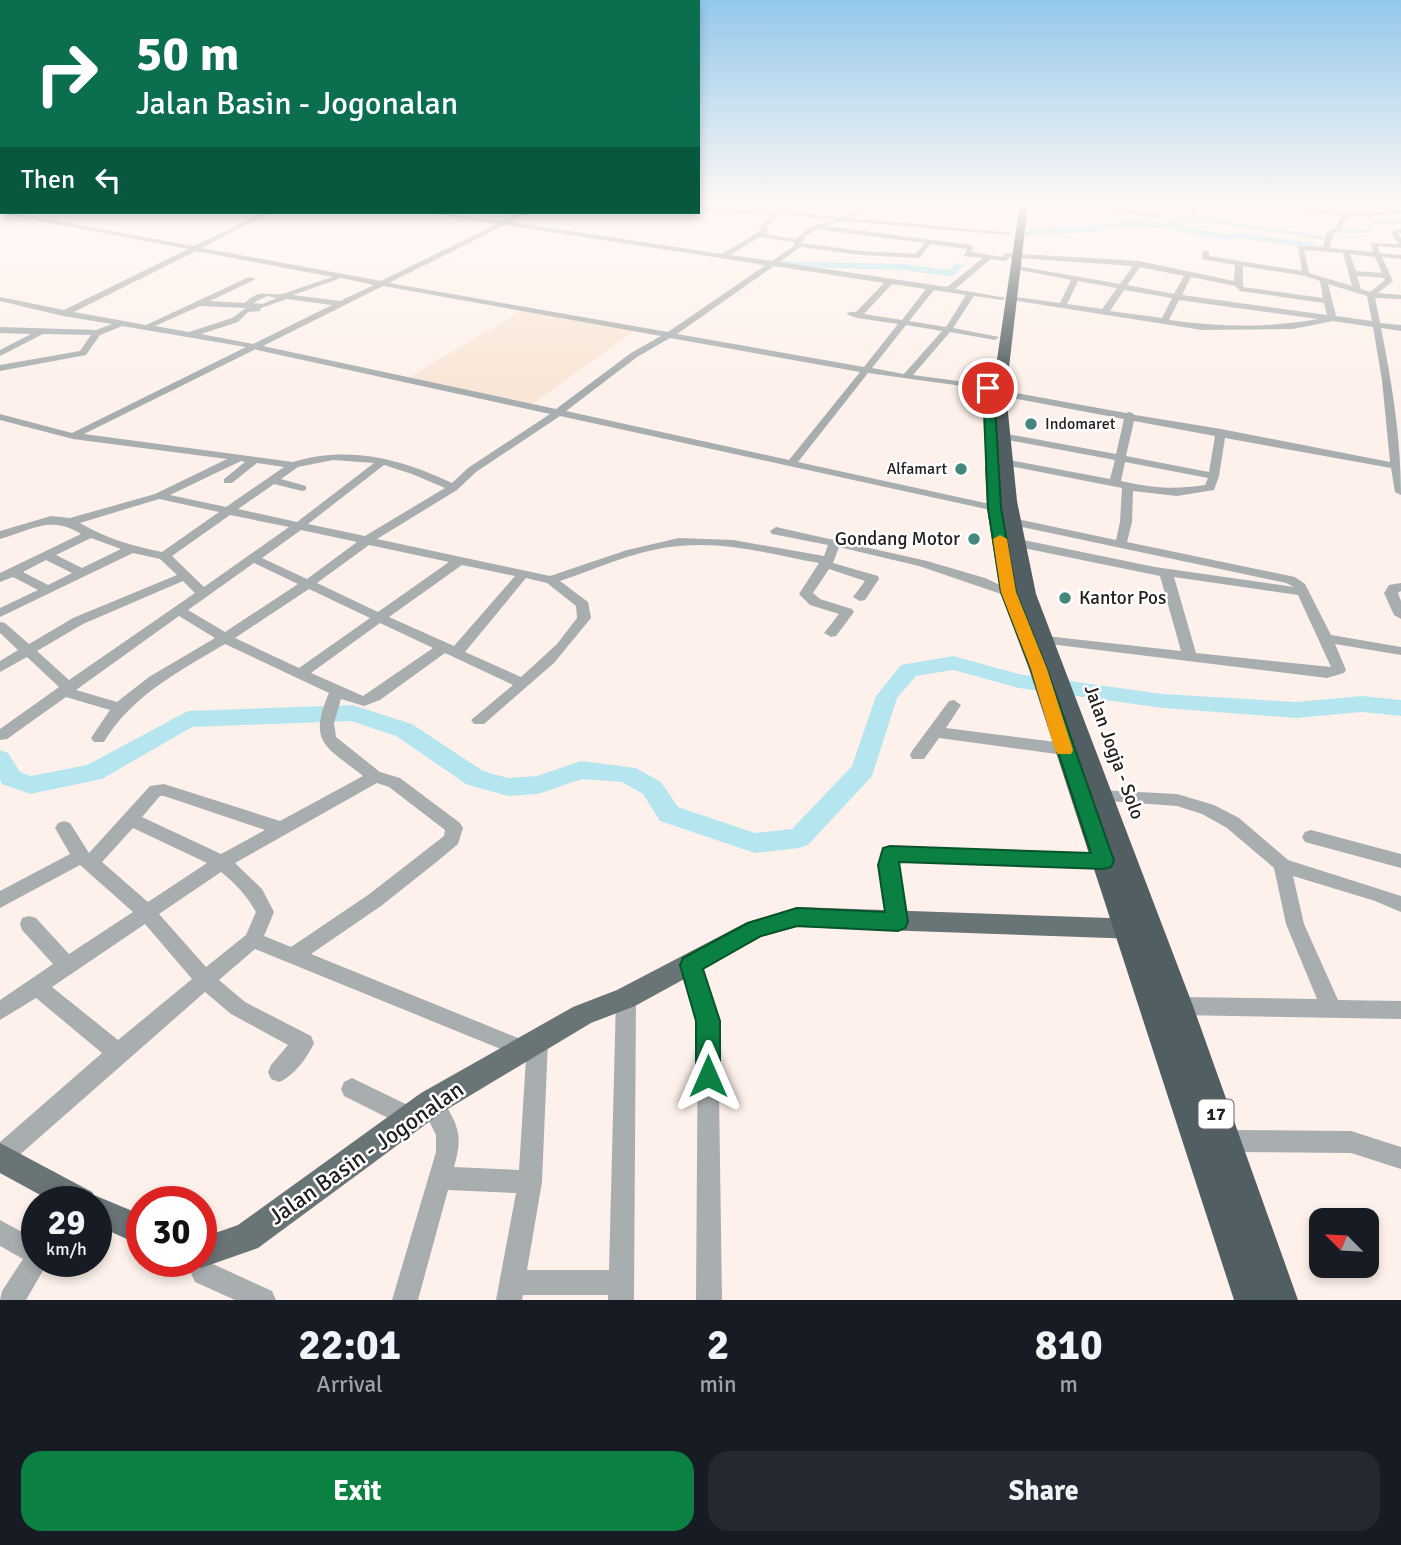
<!DOCTYPE html>
<html lang="en">
<head>
<meta charset="utf-8">
<style>
  body { margin:0; font-family:Signika,sans-serif; background:#242831; color:#f1f3f6; height:100vh; display:flex; flex-direction:column; font-size:26px; white-space:nowrap }
  * { box-sizing:border-box; margin:0 }
  p { font-size:23px; color:#9ea1a6 }
  .icon { flex:none; width:38px; height:38px; fill:none; stroke:currentColor; stroke-width:2; stroke-linecap:round; stroke-linejoin:round }
  .map { position:relative; height:1300px; overflow:hidden }
  .side { display:flex; flex-direction:column; background:#171b24; flex:1 }
  .side>* { flex:none }
  .guide { position:absolute; left:0px; top:0px; width:700px; height:214px; box-shadow:0 4px 10px #0003; background:#0b6e4f; color:#fff; overflow:hidden }
  .needle { width:46px; rotate:294deg }
  .buttons { position:absolute; left:1309px; top:1208px; display:grid; gap:14px }
  .buttons a { display:grid; place-items:center; width:70px; height:70px; border-radius:14px; background:#171b24; box-shadow:0 4px 10px #0003; font-size:35px }
  .speed { position:absolute; left:21px; top:1186px; display:flex; gap:14px; font-size:35px; font-weight:700; text-align:center }
  .speed>* { display:grid; place-content:center; width:91px; height:91px; border-radius:50%; background:#171b24; box-shadow:0 4px 10px #0003; line-height:1 }
  .speed small { font-size:18px; font-weight:400 }
  .speed .limit { border:10px solid #d22; background:#fff; color:#111 }
  .pin { position:absolute; display:grid; place-items:center; width:60px; height:60px; color:#fff; margin:-30px; border:4px solid #fff; border-radius:50%; box-shadow:0 2px 7px #0007 }
  .me { position:absolute; width:77px; margin:-38px; rotate:0deg; stroke-linejoin:round; filter:drop-shadow(0 0 5px #0008) }
  .turn { display:flex; align-items:center; gap:24px; height:147px; padding:0 21px; font-size:32px }
  .turn .icon { width:91px; height:91px; stroke-width:2.5 }
  .turn b { display:block; font-size:49px; line-height:60px }
  .then { display:flex; align-items:center; height:66px; padding:0 21px; background:#0003; gap:14px; font-size:26px }
  .eta { display:flex; justify-content:space-evenly; align-items:center; height:119px; text-align:center }
  .eta b { font-size:42px; font-weight:800; line-height:49px }
  .cta { display:flex; gap:14px; margin-top:auto; padding:14px 21px }
  .cta a { flex:1; height:80px; border-radius:21px; background:#0b8043; color:#fff; font-size:28px; font-weight:800; line-height:80px; text-align:center }
  .cta a+a { background:#242831; color:#f1f3f6 }
  .map>svg:first-child { display:block }
  .industrial { fill:#f9e6d6 }
  .lines { fill:none; stroke-linecap:round; stroke-linejoin:round }
  .canal { fill:#b5e6ef; fill-rule:evenodd }
  .river { fill:#b5e6ef; fill-rule:evenodd }
  .minor { fill:#a8aeaf; fill-rule:evenodd }
  .major { fill:#697476; fill-rule:evenodd }
  .highway { fill:#525f62; fill-rule:evenodd }
  .route { fill:#0b8043; stroke:#07532c; stroke-width:2 }
  .slow { fill:#f59e0b }
  .poi-dot { fill:#44887b; stroke:#fff; stroke-width:2.5 }
  .labels { text-anchor:middle; dominant-baseline:central; stroke-width:5; stroke-linejoin:round; paint-order:stroke }
  .far-poi-label { font-size:16px; fill:#25201e; stroke:#fff; text-anchor:start }
  .shield { fill:#fff; stroke:#666362; stroke-width:2 }
  .shield-label { font-size:18px; font-weight:bold; fill:#25201e }
  .poi-label { font-size:19px; fill:#25201e; stroke:#fff; text-anchor:end }
  .street-label { font-size:19px; fill:#25201e; stroke:#fff }
  .near-street-label { font-size:23px; fill:#25201e; stroke:#fff }
</style>
</head>
<body>
<div class="map">
<svg width="1401" height="1300" viewBox="0 0 1401 1300">
  <rect width="100%" height="100%" fill="#fef1eb"/>
  <polygon class="industrial" points="522,310 635,330 527,408 405,380"/>
  <g class="lines">
    <polygon class="canal" points="1192,216 1329,237 1334,229 1366,230 1373,220 1401,221 1401,225 1375,224 1370,233 1336,233 1331,241 1192,220 1151,228 1148,226"/>
    <g class="river">
      <polygon points="1122,221 1172,223 1223,234 1246,233 1313,243 1318,246 1313,249 1246,239 1223,240 1172,229 1122,227 1098,232 1034,234 1028,238 1023,235 1030,228 1098,226"/>
      <polygon points="757,261 904,264 949,270 956,263 965,265 952,277 904,270 761,266 756,263"/>
      <polygon points="953,656 1019,674 1163,694 1296,702 1362,696 1401,700 1401,716 1362,712 1296,718 1163,708 1019,688 953,670 916,676 897,698 872,776 808,845 799,848 755,853 660,821 643,794 622,782 582,779 538,794 508,796 475,787 466,784 396,736 351,721 192,727 102,779 30,794 2,784 0,780 0,750 8,753 20,772 31,776 87,765 188,711 352,705 412,724 483,771 508,778 537,776 581,761 636,768 661,782 678,807 755,833 792,829 852,766 876,696 901,665"/>
    </g>
    <g class="minor">
      <path d="M767,204H782L788,212L842,217L855,208L836,204L893,206L902,204L894,210L862,209L851,218L1012,233L1009,235L843,221L826,226L971,245L974,247L971,252L1002,257L1005,253L1139,261L1234,281L1235,265L1202,259L1203,251H1209V256L1302,271L1298,246L1323,247L1327,232L1335,229L1341,216L1250,204H1270L1345,213L1401,210V214L1347,217L1340,231L1333,233L1330,248L1373,252L1371,243L1398,244L1391,232L1401,229V233H1398L1401,238V248L1378,246L1380,253L1401,255V259L1382,257L1393,281L1378,293L1401,295V299L1375,298L1380,323L1401,325V331L1381,328C1392,383 1401,439 1401,495L1395,492L1391,468L1225,438L1219,476L1214,490L1177,496L1133,491L1132,522L1127,542L1295,577L1305,584L1331,635L1401,647V655L1335,644L1346,670L1344,673L1327,678L1041,643L1039,640L1046,636L1181,651L1160,576L1014,546L1008,542L1010,539L1014,538L1155,567L1294,587L1286,583L1008,524V520L1012,518L1116,540L1120,522L1122,488L1004,465L999,462L1004,459L1110,479L1115,460L1002,439L997,436L1002,433L1116,454L1124,419L996,395L994,393L999,390L1126,413L1130,412L1135,415L1221,429L1390,462L1382,380L1373,327L1333,321L1293,329L1202,330L1011,300H1008V296L1060,303L1071,280L1015,269L1011,267L1012,265L1120,284L1133,266L1007,257L1009,259L1005,261L991,259L955,289L1006,298L1002,300L974,296L953,328L999,337L995,340L950,332L913,375L988,385L991,386V390L868,373L798,462L999,506L1001,508L995,511L560,416L476,472L457,490L377,539L550,576L627,550L679,538L733,540L824,556L828,545L772,534L770,531L776,527L927,561L985,578L1015,592L1009,596L1004,595L919,566L839,547L833,563L878,576L879,579L865,600L860,601L853,597L865,581L829,569L813,593L820,599L852,609L854,612L836,636L831,637L824,633L839,614L810,605L799,594L819,563C774,555 727,541 680,546C638,549 599,568 560,581L588,602L591,618L554,663L484,724H474L471,720L513,685L445,653L380,700L364,706L341,699L334,723L336,737L380,772L400,778L460,823L463,828L458,844L439,860L381,906L311,954L528,1042L531,1034L538,1031L545,1034L548,1041L542,1182L527,1270H609L616,998L619,992L626,989L633,992L636,998L634,1300H608V1295H523L522,1300H496L516,1193L448,1190L418,1300H392L436,1152V1135L420,1103L423,1095L431,1092C443,1097 456,1120 458,1133C460,1145 457,1156 454,1167L519,1170L526,1058L522,1060L508,1052L255,949L219,980L245,1002L311,1036L314,1043C308,1057 293,1077 279,1082L271,1079L268,1072L271,1065L288,1045L231,1014L205,992L8,1165L0,1168V1142L102,1053L36,998L0,1020V1000L53,964L22,930L20,924L22,918L29,916L36,918L69,954L133,912L80,865L0,908V891L70,854L55,828L58,823L64,821L70,823L89,853L150,786L164,784L280,821L363,776C327,747 307,744 329,693L225,644C180,671 132,695 104,742H94L91,738L110,710L66,697L7,739L0,740V729L59,687L27,657L0,672V661L18,650L0,633V622L5,623L29,644L73,618L177,575L160,559L133,553L0,617V608L38,590L13,577L0,582V573L81,534C50,515 32,530 0,539V531L51,516L70,518L155,494L227,459L73,439L0,420V414L72,433L246,347L122,326L100,335L86,355L0,371V365L80,351L91,335L43,334L0,356V350L31,334L0,333V327L96,330L112,324L63,316L0,301V297L64,310L188,249L3,214L1,211L194,246L264,212H271L202,248L381,281L497,224L427,212L503,221L522,212H530L511,222L722,254L762,230L758,228L772,215L698,211V207L766,212L780,210L777,207ZM779,214H783L833,220L807,229L796,239L765,234L770,230L766,227ZM505,225L766,265L668,332L389,283ZM820,228L823,230L925,243L915,254L861,251L802,243L805,236ZM760,237L794,242V246L772,261L730,255ZM931,244L967,249L964,256L983,258L947,287L779,262L801,247L861,255L919,258ZM1304,250L1343,253L1352,286L1309,273ZM196,251L333,277C317,282 301,287 286,293C270,298 262,286 245,303L210,301L256,279L249,277L146,325L74,312ZM1350,254L1375,257L1382,273L1356,271ZM774,266L884,283L856,312H850L846,314L857,318L898,324L864,367L677,334ZM1243,266L1305,276L1320,281L1323,298L1243,287ZM1140,267L1184,276L1174,294L1127,285ZM1357,276L1384,278L1385,280L1370,292L1361,289ZM1191,277L1235,286L1240,291L1324,303L1327,315L1182,295ZM341,278L374,285L340,301L293,295ZM1078,281L1117,288L1102,309L1067,304ZM892,284L926,289L902,320L864,314ZM1328,284L1367,296L1372,321L1336,316ZM383,286L661,336L631,353L556,409L263,346ZM934,290L966,295L946,327L909,321ZM1124,290L1172,298L1162,318L1110,311ZM267,296L277,298L262,304L253,303ZM287,299L332,305L253,344L201,334L238,322L248,312L260,311L261,308ZM1179,300L1318,319C1270,328 1218,327 1169,320ZM200,306L246,308L232,318L189,332L155,326ZM906,325L942,331L904,374L872,368ZM670,338L860,372L789,460L566,411L637,357ZM256,349L257,350L550,414L468,468L452,483C402,459 348,445 293,462L84,434ZM1134,421L1215,436L1209,472L1126,456ZM333,460L374,463L297,522L238,509L274,484L302,491L306,490V486L281,479L298,467ZM241,461L245,462L224,479V483H232L257,463L284,467L226,507L170,495ZM1125,462L1208,478L1205,485C1172,490 1154,488 1121,481ZM384,465L412,474L445,488L365,536L308,524ZM159,499L219,512L162,552C133,546 105,538 80,523ZM230,515L289,527L204,587L172,556ZM301,530L357,542L307,579L262,558ZM91,538L121,549L82,568L56,555ZM369,545L449,562L378,612L317,583ZM46,560L72,573L48,585L23,572ZM254,563L298,584L225,632L188,610ZM462,565L515,576L454,646L389,617ZM1174,577L1298,595L1331,667L1196,653ZM526,578L547,583L576,606L577,618L557,644L521,677L465,652ZM183,581L195,593L69,680L37,651L83,624ZM309,589L370,618L299,668L235,638ZM179,616L215,638L149,677L117,702L76,690ZM380,623L433,648L363,696L311,673ZM377,783L389,787L445,830L444,836L368,895L291,947L264,936L274,912L262,889L235,863ZM160,796H164L265,830L221,854L142,817ZM133,828L207,863L148,902L102,862ZM221,872C236,884 247,896 256,912L246,935L206,967L159,914ZM145,924L192,979L118,1040L52,987Z"/>
      <polygon points="1103,204 1155,214 1158,204 1164,204 1161,216 1158,218 1102,209"/>
      <polygon points="1192,204 1198,204 1196,216 1191,215"/>
      <polygon points="1401,583 1401,591 1398,593 1401,601 1401,619 1394,615 1384,593 1389,585"/>
      <polygon points="954,700 961,705 946,728 1064,743 1070,745 1072,749 1070,753 1064,755 939,738 924,759 912,759 910,755 912,751 949,701"/>
      <polygon points="1100,790 1177,794 1214,805 1239,818 1288,860 1401,896 1401,912 1375,901 1293,876 1304,924 1338,1000 1401,1001 1401,1019 1179,1015 1172,1012 1169,1006 1172,1000 1179,997 1317,999 1286,924 1274,868 1227,828 1202,814 1177,806 1094,800 1092,796 1094,792"/>
      <polygon points="1311,830 1401,854 1401,868 1305,842 1302,837 1305,832"/>
      <polygon points="890,847 1104,854 1110,856 1113,861 1110,866 1104,868 898,861 907,922 905,928 898,930 891,928 889,922 879,865 884,849"/>
      <polygon points="691,956 698,959 701,965 718,1021 722,1300 696,1300 698,1021 681,965 684,959"/>
      <polygon points="352,1078 418,1110 421,1118 418,1126 410,1129 344,1096 341,1089 344,1082"/>
      <polygon points="1226,1130 1351,1131 1401,1147 1401,1169 1351,1153 1226,1152 1218,1149 1215,1141 1218,1133"/>
      <polygon points="0,1220 37,1240 37,1262 48,1262 26,1300 0,1300 2,1291 23,1259 0,1246"/>
      <polygon points="201,1251 207,1253 213,1264 272,1291 276,1300 235,1300 195,1282 186,1262 201,1262"/>
    </g>
    <g class="major">
      <polygon points="797,907 1138,919 1146,922 1150,929 1146,936 1138,939 797,927 761,937 635,1006 591,1023 441,1113 258,1248 201,1268 190,1264 189,1262 201,1262 201,1238 238,1225 421,1093 573,1007 617,990 747,922"/>
      <polygon points="0,1143 92,1192 94,1195 142,1215 142,1246 96,1225 96,1202 53,1202 0,1173"/>
    </g>
    <polygon class="highway" points="1020,204 1028,204 1006,393 1017,501 1036,594 1193,1006 1298,1300 1234,1300 1029,669 1000,592 987,508 985,466 992,462 998,464 992,393"/>
  </g>
  <linearGradient id="sky" x2="0" y2="1"><stop stop-color="#93c8eb"/><stop offset="0.53" stop-color="#fff9f6"/><stop offset="1" stop-color="#fff9f6" stop-opacity="0"/></linearGradient>
  <rect width="1401" height="386" fill="url(#sky)"/>
  <polygon class="route" points="988,385 994,388 1001,508 1016,592 1047,669 1114,861 1111,867 1104,869 899,862 908,922 905,928 898,931 797,926 761,936 703,969 720,1021 720,1076 717,1085 708,1088 700,1085 696,1076 696,1021 680,965 683,958 748,923 797,908 885,912 878,865 883,848 890,846 1091,853 1031,669 1001,592 988,508 983,388"/>
  <polygon class="slow" points="1000,535 1007,539 1016,592 1047,669 1073,750 1071,754 1058,754 1055,750 1031,669 1001,592 993,539"/>
  <g class="poi-dot">
    <circle cx="1031" cy="424" r="7"/>
    <circle cx="961" cy="469" r="7"/>
    <circle cx="974" cy="539" r="7"/>
    <circle cx="1065" cy="598" r="7"/>
  </g>
  <g class="labels">
    <g class="far-poi-label">
      <text x="1045" y="424">Indomaret</text>
      <text x="947" y="469" text-anchor="end">Alfamart</text>
    </g>
    <rect class="shield" x="1198.5" y="1099.5" width="35" height="29" rx="5"/>
    <g class="shield-label">
      <text x="1216" y="1114">17</text>
    </g>
    <g class="poi-label">
      <text x="960" y="539">Gondang Motor</text>
      <text x="1079" y="598" text-anchor="start">Kantor Pos</text>
    </g>
    <g class="street-label">
      <text transform="translate(1114 752) rotate(70)">Jalan Jogja - Solo</text>
    </g>
    <g class="near-street-label">
      <text transform="translate(366 1153) rotate(-35)">Jalan Basin - Jogonalan</text>
    </g>
  </g>
</svg>
<div class="buttons">
<a><svg class="needle" viewBox="-14 -14 28 28"><path d="M0-13l5 13h-10z" fill="#e53935"/><path d="M0 13l5-13h-10z" fill="#9ea1a6"/></svg></a>
</div>
<div class="speed"><div>29<small>km/h</small></div><div class="limit">30</div></div>
<div class="pin" style="left:988px;top:388px;background:#d93025"><svg class="icon" aria-label="arrive" viewBox="0 0 24 24"><path d="M6 21V4h12l-3 4 3 4H6"/></svg></div>
<svg class="me" style="left:708px;top:1076px" viewBox="-20 -20 40 40"><path d="M0-17L14 15 0 8-14 15z" fill="#0b8043" stroke="#fff" stroke-width="4"/></svg>
<div class="guide">
<div class="turn"><svg class="icon" aria-label="right" viewBox="0 0 24 24"><path d="M7 20v-9h11M14 6l5 5-5 5"/></svg><div><b>50 m</b>Jalan Basin - Jogonalan</div></div>
<div class="then">Then<svg class="icon" aria-label="left" viewBox="0 0 24 24"><path d="M17 20v-9H6M10 6l-5 5 5 5"/></svg></div>
</div>
</div>
<section class="side">
<div class="eta">
<div><b>22:01</b><p>Arrival</p></div>
<div><b>2</b><p>min</p></div>
<div><b>810</b><p>m</p></div>
</div>
<div class="cta"><a>Exit</a><a>Share</a></div>
</section>
</body>
</html>
